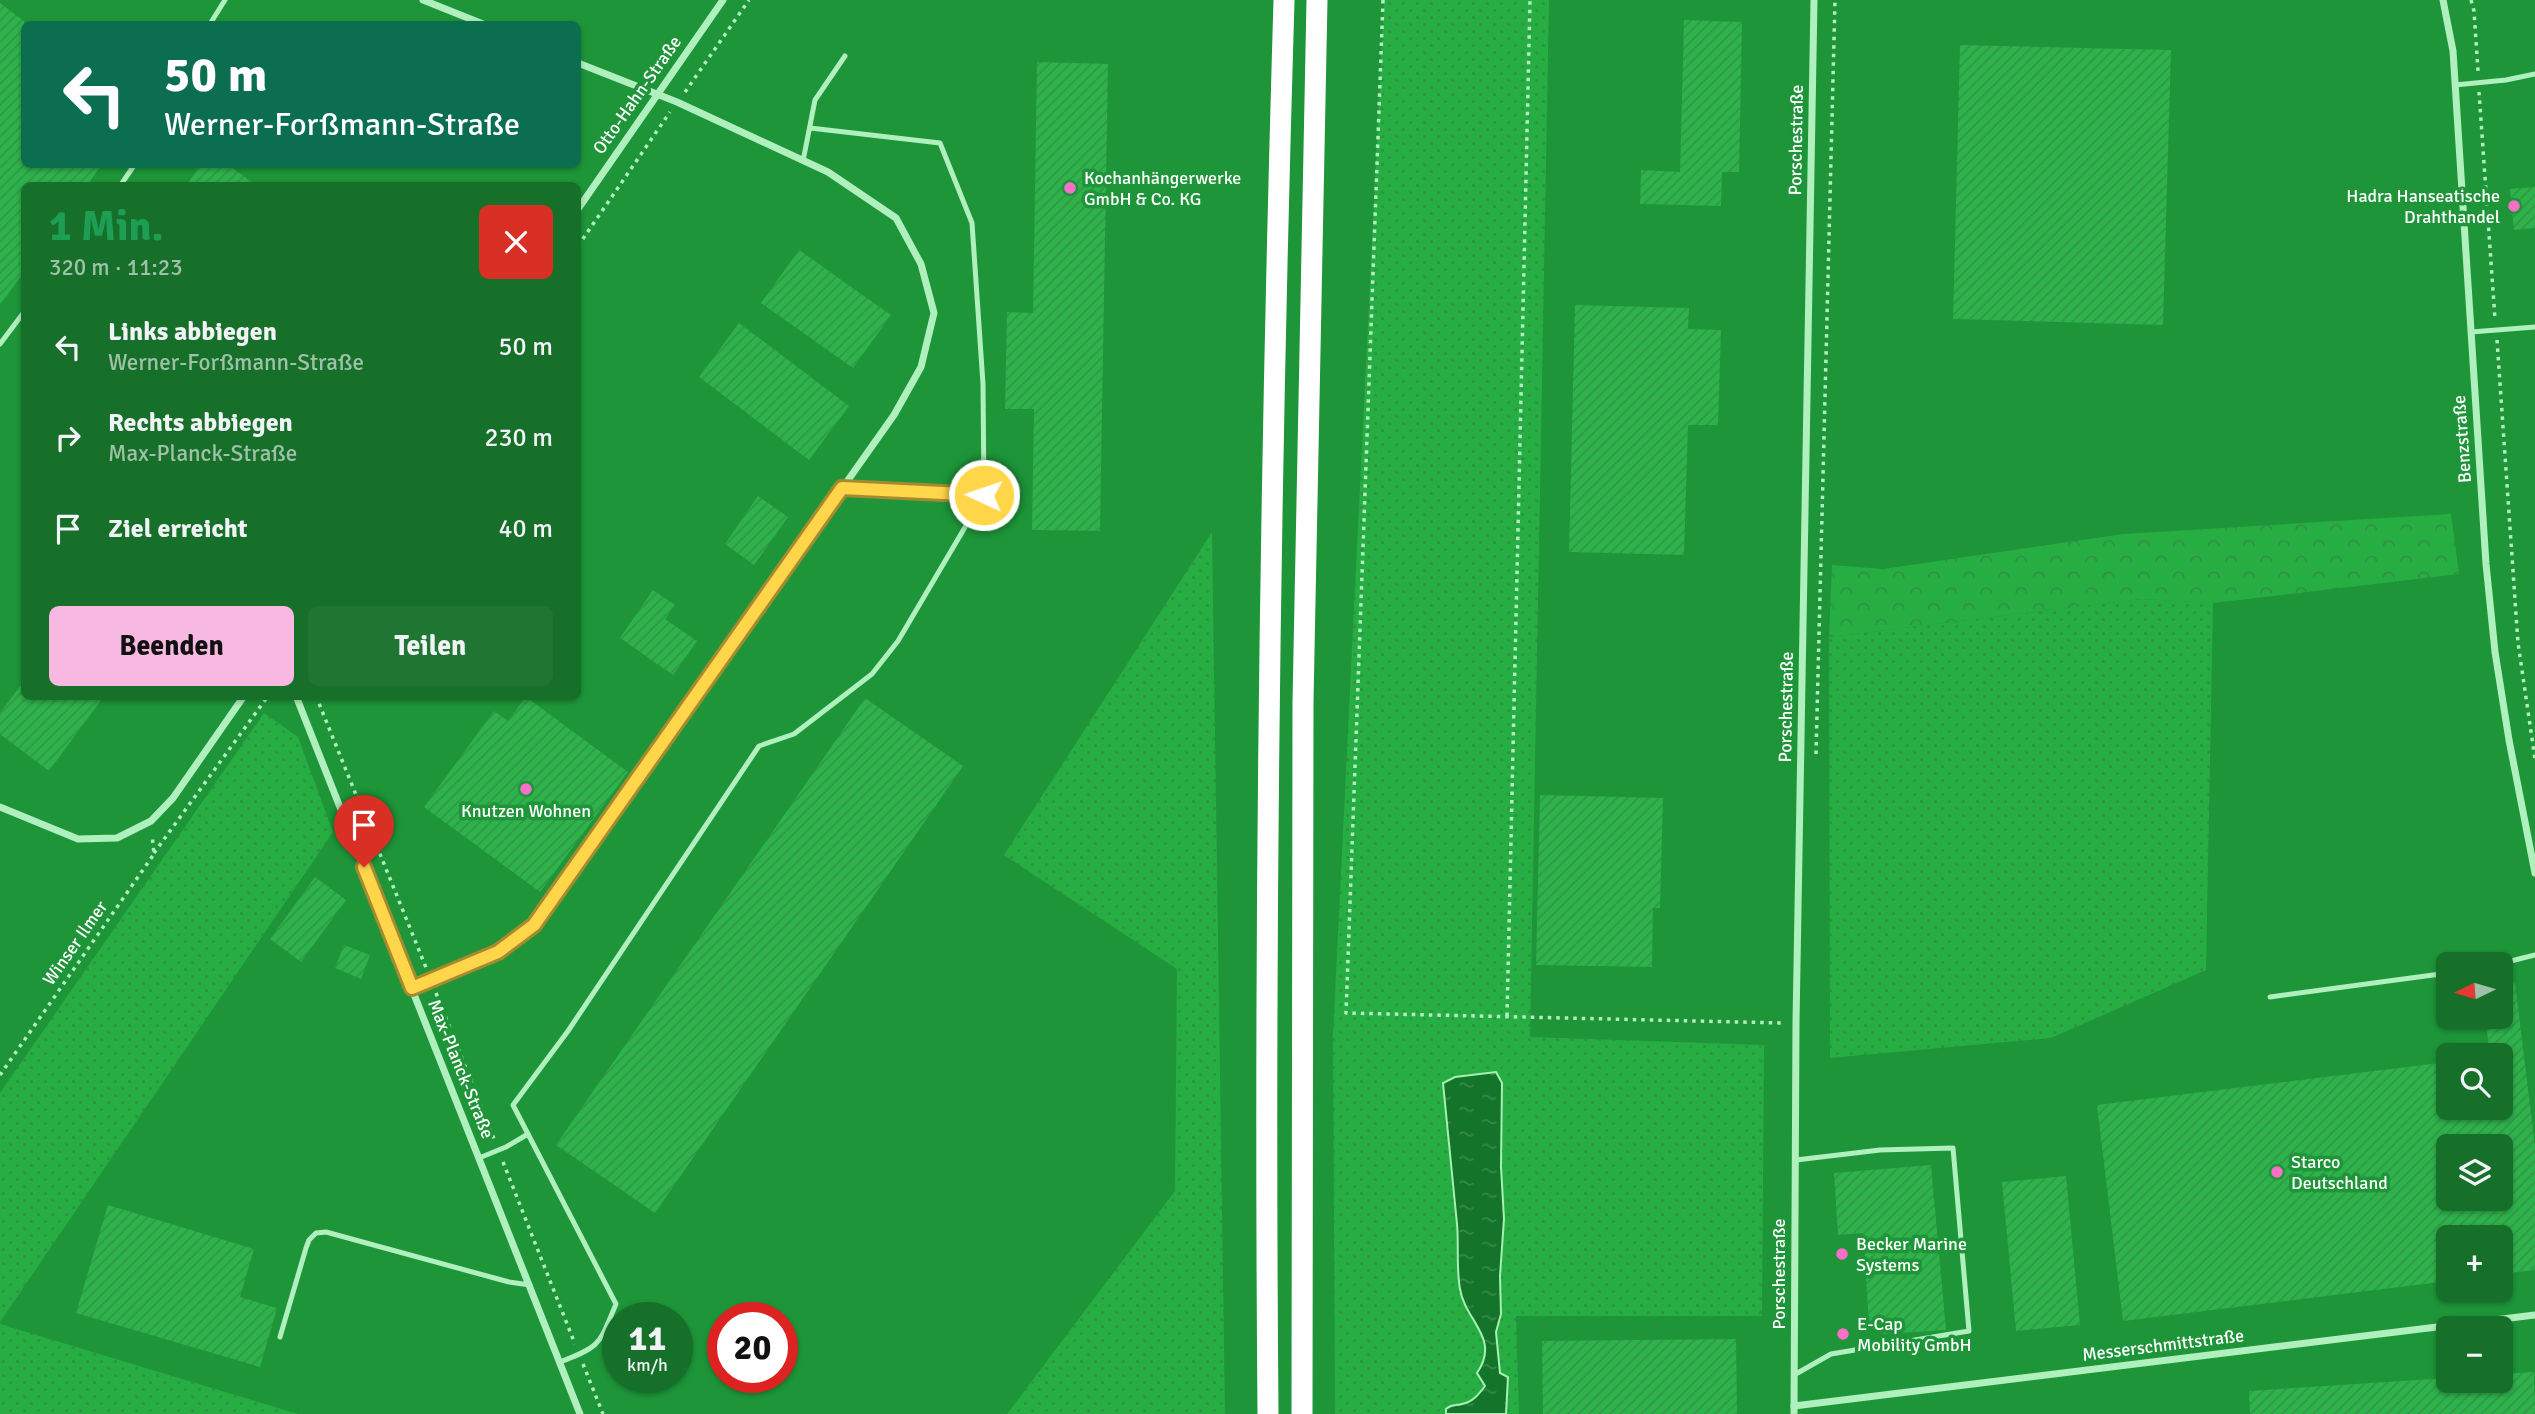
<!DOCTYPE html>
<html lang="de">
<head>
<meta charset="utf-8">
<style>
  body { margin:0; font-family:Signika,sans-serif; background:#1f7532; color:#f1f3f6; height:100vh; display:flex; flex-direction:column; font-size:26px; white-space:nowrap }
  * { box-sizing:border-box; margin:0 }
  p { font-size:23px; color:#9ec1a8 }
  .icon { flex:none; width:38px; height:38px; fill:none; stroke:currentColor; stroke-width:2; stroke-linecap:round; stroke-linejoin:round }
  .map { position:relative; flex:1; overflow:hidden }
  .details { position:absolute; left:21px; top:182px; width:560px; height:518px; display:flex; flex-direction:column; background:#16702a; border-radius:10px; box-shadow:0 2px 5px #0004 }
  .details>* { flex:none }
  .top-card { position:absolute; left:21px; top:21px; width:560px; height:147px; border-radius:10px; box-shadow:0 2px 5px #0004; background:#0b6e4f; color:#fff; overflow:hidden }
  .needle { width:46px; rotate:265deg }
  .controls { position:absolute; left:2436px; top:952px; display:grid; gap:14px }
  .controls a { display:grid; place-items:center; width:77px; height:77px; border-radius:10px; background:#16702a; box-shadow:0 2px 5px #0004; font-size:35px }
  .speed { position:absolute; left:602px; top:1302px; display:flex; gap:14px; font-size:35px; font-weight:700; text-align:center }
  .speed>* { display:grid; place-content:center; width:91px; height:91px; border-radius:50%; background:#16702a; box-shadow:0 2px 5px #0004; line-height:1 }
  .speed small { font-size:18px; font-weight:400 }
  .speed .limit { border:10px solid #d22; background:#fff; color:#111 }
  .pin { position:absolute; display:grid; place-items:center; width:60px; height:60px; color:#fff; margin:-72px -30px; border-radius:50% 50% 50% 0; rotate:-45deg; box-shadow:0 0 7px #0007 }
  .pin .icon { rotate:45deg }
  .me { position:absolute; width:77px; margin:-38px; rotate:273deg; stroke-linejoin:round; filter:drop-shadow(0 0 5px #0008) }
  .turn { display:flex; align-items:center; gap:24px; height:147px; padding:0 28px; font-size:32px }
  .turn .icon { width:91px; height:91px; stroke-width:2.5 }
  .turn b { display:block; font-size:49px; line-height:60px }
  .round { display:grid; place-items:center; flex:none; width:74px; height:74px; border-radius:10px; background:#1f7532 }
  .overview { display:flex; align-items:center; justify-content:space-between; height:119px; padding:0 28px }
  h1 { font-size:42px; font-weight:700; line-height:52px; color:#1e9e55 }
  .action { display:flex; gap:14px; margin-top:auto; padding:14px 28px }
  .action a { flex:1; height:80px; border-radius:10px; background:#f7b8e2; color:#111; font-size:28px; font-weight:700; line-height:80px; text-align:center }
  .action a+a { background:#1f7532; color:#f1f3f6 }
  ul { padding:0; list-style:none }
  li { display:flex; align-items:center; gap:21px; height:91px; padding:0 28px }
  li div { flex:1 }
  li b { display:block; font-size:26px }
  li em { font-style:normal }
  .map>svg:first-child { display:block }
  .green { fill:url(#green-dots) }
  .forest { fill:url(#forest-crowns) }
  .water { fill:url(#water-ripples); stroke:#a4f1b3; stroke-width:2 }
  .building { fill:url(#building-hatch); fill-rule:evenodd }
  .lines { fill:none; stroke-linecap:round; stroke-linejoin:round }
  .path { stroke:#b0efbe; stroke-width:3.5; stroke-dasharray:3.5 5; stroke-linecap:butt }
  .service { stroke:#b0efbe; stroke-width:5 }
  .minor { stroke:#b0efbe; stroke-width:7 }
  .motorway { stroke:#fff; stroke-width:21 }
  .route-casing { stroke:#a68a30; stroke-width:18 }
  .route { stroke:#ffd54a; stroke-width:12 }
  .poi-dot { fill:#fe6fc9; stroke:#1d9538; stroke-width:2.5 }
  .labels { text-anchor:middle; dominant-baseline:central; stroke-width:7; stroke-linejoin:round; paint-order:stroke }
  .street-label { font-size:18px; fill:#fff; stroke:#1d9538 }
  .poi-label { font-size:18px; fill:#fff; stroke:#1d9538; text-anchor:start }
</style>
</head>
<body>
<div class="map">
<svg width="2535" height="1414" viewBox="0 0 2535 1414">
  <defs>
    <pattern id="green-dots" width="8" height="8" patternUnits="userSpaceOnUse" patternTransform="scale(1.75)"><rect width="8" height="8" fill="#26ae43"/><path d="M2 2h.1M6 6h.1" fill="none" stroke="#319146" stroke-width="1.8" stroke-linecap="round"/></pattern>
    <pattern id="forest-crowns" width="20" height="18" patternUnits="userSpaceOnUse" patternTransform="scale(1.75)"><rect width="20" height="18" fill="#26ae43"/><path d="M2 6a3 3 0 1 1 6 0M12 15a3 3 0 1 1 6 0" fill="none" stroke="#319146"/></pattern>
    <pattern id="water-ripples" width="26" height="14" patternUnits="userSpaceOnUse" patternTransform="scale(1.75)"><rect width="26" height="14" fill="#14742a"/><path d="M2 4q2-2 4 0t4 0M15 11q2-2 4 0t4 0" fill="none" stroke="#37894a"/></pattern>
    <pattern id="building-hatch" width="6" height="6" patternUnits="userSpaceOnUse" patternTransform="scale(1.75)"><rect width="6" height="6" fill="#2cb34a"/><path d="M-1 1l2-2M0 6l6-6M5 7l2-2" fill="none" stroke="#36944b"/></pattern>
  </defs>
  <rect width="100%" height="100%" fill="#1d9538"/>
  <g class="green">
    <polygon points="1384,0 1549,0 1530,1037 1764,1045 1762,1316 1516,1316 1519,1414 1335,1414 1333,1035"/>
    <polygon points="1212,532 1225,1414 1007,1414 1175,1191 1177,969 1004,855"/>
    <polygon points="2141,599 2213,603 2206,970 2051,1038 1830,1058 1829,637"/>
    <polygon points="264,713 298,737 333,832 0,1322 0,1093"/>
    <polygon points="0,1324 298,1414 0,1414"/>
  </g>
  <polygon class="forest" points="2451,514 2459,574 2213,603 2141,599 1829,637 1832,565 1883,569 2124,534"/>
  <path class="water" d="M1496,1072L1502,1083L1501,1167L1504,1219L1500,1276L1501,1314L1496,1332L1500,1373L1508,1377L1506,1414H1446V1409C1452,1404 1455,1406 1462,1404C1473,1402 1479,1394 1485,1386L1477,1373C1501,1338 1465,1321 1460,1289C1456,1267 1459,1245 1457,1224C1452,1177 1448,1130 1443,1083L1455,1077Z"/>
  <g class="building">
    <polygon points="0,3 24,21 24,164 102,164 87,186 24,186 24,272 0,305"/>
    <polygon points="1684,20 1742,22 1739,172 1722,172 1721,206 1640,204 1641,170 1680,172"/>
    <polygon points="1960,45 2171,50 2163,325 1953,319"/>
    <polygon points="1037,62 1108,64 1100,531 1032,530 1034,409 1005,409 1007,312 1033,313"/>
    <polygon points="201,164 227,164 257,186 186,186"/>
    <polygon points="2535,187 2535,228 2514,230 2510,189"/>
    <polygon points="799,250 891,315 853,368 761,303"/>
    <polygon points="1575,305 1689,308 1688,329 1721,330 1718,425 1688,425 1684,555 1569,552"/>
    <polygon points="739,323 849,406 809,460 699,377"/>
    <polygon points="758,496 788,517 754,565 725,544"/>
    <polygon points="653,590 675,605 665,619 697,641 673,675 620,638"/>
    <polygon points="24,681 24,696 104,696 49,771 0,734 0,713"/>
    <polygon points="526,697 628,772 540,892 424,807 494,711 508,721"/>
    <polygon points="865,698 963,766 655,1213 556,1145"/>
    <polygon points="1540,795 1663,798 1660,908 1653,908 1652,967 1536,965"/>
    <polygon points="315,877 346,900 301,962 270,939"/>
    <polygon points="344,945 370,955 361,979 335,968"/>
    <path d="M2515,983L2535,1146V1270L2501,1274V1237H2448V1281L2123,1321L2097,1105L2448,1062V1108H2501V1055H2490L2485,1017H2501V985ZM2448,1146H2501V1199H2448Z"/>
    <polygon points="1931,1165 1946,1330 1884,1334 1869,1324 1863,1233 1838,1235 1834,1173"/>
    <polygon points="2066,1176 2080,1325 2016,1331 2002,1182"/>
    <polygon points="108,1205 254,1249 240,1297 277,1308 260,1367 76,1313"/>
    <polygon points="1736,1339 1737,1414 1543,1414 1542,1341"/>
    <polygon points="2534,1372 2535,1414 2250,1414 2249,1391 2448,1378 2448,1381 2501,1381 2501,1374"/>
  </g>
  <g class="lines">
    <g class="path">
      <polyline points="1383,0 1346,1013 1783,1023"/>
      <polyline points="2471,0 2474,11 2478,71"/>
      <polyline points="685,92 749,0"/>
      <polyline points="2479,92 2495,319"/>
      <polyline points="578,246 670,112"/>
      <polyline points="2497,340 2518,643 2535,759"/>
      <polyline points="316,696 427,970"/>
      <polyline points="1816,754 1835,0"/>
      <polyline points="154,853 268,696"/>
      <polyline points="436,993 494,1139"/>
      <polyline points="1507,1016 1530,0"/>
      <polyline points="0,1075 154,854 152,835"/>
      <polyline points="503,1162 575,1344"/>
      <polyline points="583,1364 603,1414"/>
    </g>
    <g class="service">
      <polyline points="210,24 225,0"/>
      <polyline points="2455,85 2506,80 2535,74"/>
      <polyline points="810,128 940,143 972,223 983,384 984,495 842,489"/>
      <polyline points="803,161 815,100 845,56"/>
      <polyline points="120,186 135,164"/>
      <polyline points="2471,332 2535,327"/>
      <polyline points="0,344 24,312"/>
      <polyline points="2499,964 2535,955"/>
      <polyline points="2270,997 2448,973"/>
      <polyline points="479,1158 506,1147 528,1134"/>
      <polyline points="280,1337 306,1248 309,1240 316,1233 326,1232 509,1282 530,1285"/>
      <path d="M560,1362C602,1346 599,1344 616,1304L513,1105L568,1031L759,746L794,734L872,674L898,641L984,495"/>
      <polyline points="1794,1375 1831,1354 1969,1331 1953,1148 1880,1150 1796,1160"/>
    </g>
    <g class="minor">
      <polyline points="423,0 483,24"/>
      <polyline points="2443,0 2453,51 2486,564 2495,652 2509,740 2535,873"/>
      <polyline points="578,209 723,0"/>
      <polyline points="296,696 580,1414"/>
      <polyline points="0,807 78,839 117,838 151,821 173,798 244,696"/>
      <polyline points="412,988 498,952 534,925 894,415 921,367 934,313 921,264 896,218 828,172 677,102 578,63"/>
      <polyline points="1794,1406 2535,1315"/>
      <polyline points="1794,1414 1796,1023 1814,0"/>
    </g>
    <g class="motorway">
      <path d="M1268,1414C1264,943 1270,471 1284,0"/>
      <polyline points="1302,1414 1303,702 1317,0"/>
    </g>
  </g>
  <g class="lines">
    <g class="route-casing">
      <polyline id="route" points="364,867 412,988 498,952 534,925 842,488 984,495"/>
    </g>
    <use href="#route" class="route"/>
  </g>
  <g class="poi-dot">
    <circle cx="1070" cy="188" r="7"/>
    <circle cx="2514" cy="206" r="7"/>
    <circle cx="526" cy="789" r="7"/>
    <circle cx="2277" cy="1172" r="7"/>
    <circle cx="1842" cy="1254" r="7"/>
    <circle cx="1843" cy="1334" r="7"/>
  </g>
  <g class="labels">
    <g class="street-label">
      <text transform="translate(637 95) rotate(-55)">Otto-Hahn-Straße</text>
      <text transform="translate(1796 140) rotate(-89)">Porschestraße</text>
      <text transform="translate(2462 439) rotate(-94)">Benzstraße</text>
      <text transform="translate(1786 707) rotate(-89)">Porschestraße</text>
      <text transform="translate(75 943) rotate(-55)">Winser Ilmer</text>
      <text transform="translate(461 1069) rotate(68)">Max-Planck-Straße</text>
      <text transform="translate(1779 1274) rotate(-90)">Porschestraße</text>
      <text transform="translate(2163 1345) rotate(-7)">Messerschmittstraße</text>
    </g>
    <g class="poi-label">
      <text x="1084" y="178">Kochanhängerwerke<tspan x="1084" dy="21">GmbH &amp; Co. KG</tspan></text>
      <text x="2500" y="196" text-anchor="end">Hadra Hanseatische<tspan x="2500" dy="21">Drahthandel</tspan></text>
      <text x="526" y="811" text-anchor="middle">Knutzen Wohnen</text>
      <text x="2291" y="1162">Starco<tspan x="2291" dy="21">Deutschland</tspan></text>
      <text x="1856" y="1244">Becker Marine<tspan x="1856" dy="21">Systems</tspan></text>
      <text x="1857" y="1324">E-Cap<tspan x="1857" dy="21">Mobility GmbH</tspan></text>
    </g>
  </g>
</svg>
<div class="controls">
<a><svg class="needle" viewBox="-14 -14 28 28"><path d="M0-13l5 13h-10z" fill="#e53935"/><path d="M0 13l5-13h-10z" fill="#9ec1a8"/></svg></a>
<a><svg class="icon" aria-label="search" viewBox="0 0 24 24"><circle cx="10" cy="10" r="6"/><path d="M15 15l6 6"/></svg></a>
<a><svg class="icon" aria-label="layers" viewBox="0 0 24 24"><path d="M12 4l9 5-9 5-9-5zM3 14l9 5 9-5"/></svg></a>
<a>+</a>
<a>−</a>
</div>
<div class="speed"><div>11<small>km/h</small></div><div class="limit">20</div></div>
<div class="pin" style="left:364px;top:867px;background:#d93025"><svg class="icon" aria-label="arrive" viewBox="0 0 24 24"><path d="M6 21V4h12l-3 4 3 4H6"/></svg></div>
<svg class="me" style="left:984px;top:495px" viewBox="-20 -20 40 40"><circle r="17" fill="#ffd54a" stroke="#fff" stroke-width="3"/><path d="M0-11L8 9 0 5-8 9z" fill="#fff"/></svg>
<div class="top-card">
<div class="turn"><svg class="icon" aria-label="left" viewBox="0 0 24 24"><path d="M17 20v-9H6M10 6l-5 5 5 5"/></svg><div><b>50 m</b>Werner-Forßmann-Straße</div></div>
</div>
<section class="details">
<div class="overview"><div><h1>1 Min.</h1><p>320 m · 11:23</p></div><a class="round" style="background:#d93025;color:#fff"><svg class="icon" aria-label="close" viewBox="0 0 24 24"><path d="M6 6l12 12M18 6L6 18"/></svg></a></div>
<ul>
<li><svg class="icon" aria-label="left" viewBox="0 0 24 24"><path d="M17 20v-9H6M10 6l-5 5 5 5"/></svg><div><b>Links abbiegen</b><p>Werner-Forßmann-Straße</p></div><em>50 m</em></li>
<li><svg class="icon" aria-label="right" viewBox="0 0 24 24"><path d="M7 20v-9h11M14 6l5 5-5 5"/></svg><div><b>Rechts abbiegen</b><p>Max-Planck-Straße</p></div><em>230 m</em></li>
<li><svg class="icon" aria-label="arrive" viewBox="0 0 24 24"><path d="M6 21V4h12l-3 4 3 4H6"/></svg><div><b>Ziel erreicht</b></div><em>40 m</em></li>
</ul>
<div class="action"><a>Beenden</a><a>Teilen</a></div>
</section>
</div>
</body>
</html>
